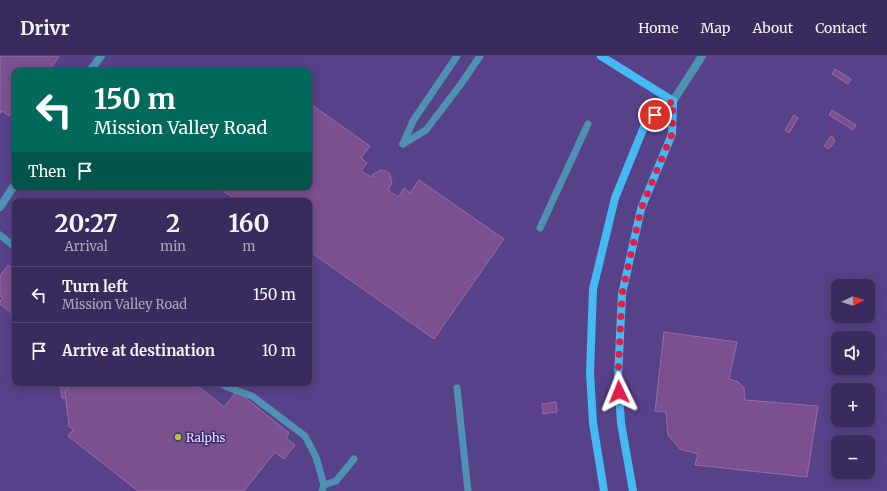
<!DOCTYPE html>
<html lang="en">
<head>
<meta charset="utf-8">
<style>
  body { margin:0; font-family:Merriweather,serif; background:#443765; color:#f1f3f6; height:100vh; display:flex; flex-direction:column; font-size:15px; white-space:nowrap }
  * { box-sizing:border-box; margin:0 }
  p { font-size:13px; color:#aba7bb }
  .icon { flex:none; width:22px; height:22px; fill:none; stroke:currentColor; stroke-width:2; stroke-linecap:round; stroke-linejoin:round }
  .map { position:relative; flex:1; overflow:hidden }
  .drawer { position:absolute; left:12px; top:142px; width:300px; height:188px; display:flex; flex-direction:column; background:#392b5c; border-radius:8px; box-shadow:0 2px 10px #0003,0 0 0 1px #534772 }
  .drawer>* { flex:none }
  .top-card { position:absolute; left:12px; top:12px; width:300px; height:122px; border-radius:8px; box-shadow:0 2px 10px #0003,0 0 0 1px #534772; background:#00695c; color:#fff; overflow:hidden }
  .needle { width:26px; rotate:85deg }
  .controls { position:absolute; left:831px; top:223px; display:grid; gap:8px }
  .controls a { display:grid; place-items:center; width:44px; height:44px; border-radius:8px; background:#392b5c; box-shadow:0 2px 10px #0003,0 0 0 1px #534772; font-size:20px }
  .pin { position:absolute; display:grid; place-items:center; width:34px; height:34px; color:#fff; margin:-17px; border:2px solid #fff; border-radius:50%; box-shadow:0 1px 4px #0007 }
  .me { position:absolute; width:44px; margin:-22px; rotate:358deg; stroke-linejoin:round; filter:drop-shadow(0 0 3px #0008) }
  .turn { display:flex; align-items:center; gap:14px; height:84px; padding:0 16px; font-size:18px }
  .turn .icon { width:52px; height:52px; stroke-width:2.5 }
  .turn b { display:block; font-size:28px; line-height:34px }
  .then { display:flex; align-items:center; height:38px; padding:0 16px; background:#0003; gap:8px; font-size:15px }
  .eta { display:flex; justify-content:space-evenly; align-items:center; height:68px; text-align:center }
  .eta b { font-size:24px; font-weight:700; line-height:28px }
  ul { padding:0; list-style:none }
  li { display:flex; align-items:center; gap:12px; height:56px; padding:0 16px; border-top:1px solid #534772 }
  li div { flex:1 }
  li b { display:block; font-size:15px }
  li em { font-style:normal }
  header { display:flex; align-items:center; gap:24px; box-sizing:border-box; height:56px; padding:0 20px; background:#392b5c; border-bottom:1px solid #534772 }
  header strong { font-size:19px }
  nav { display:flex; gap:22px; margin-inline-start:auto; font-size:14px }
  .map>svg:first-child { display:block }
  .built { fill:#57428a; fill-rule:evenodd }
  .building { fill:#7b508f; stroke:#976bad }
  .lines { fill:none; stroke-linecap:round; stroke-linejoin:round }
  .service { stroke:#4f91b5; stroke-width:7 }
  .minor { stroke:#4f91b5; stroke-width:8 }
  .tertiary { stroke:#4f91b5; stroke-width:8 }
  .secondary { stroke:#45b9f2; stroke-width:8 }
  .route { stroke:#e11d48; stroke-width:7; stroke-dasharray:0 12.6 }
  .poi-dot { fill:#b6c148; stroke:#412e6f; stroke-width:1.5 }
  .labels { text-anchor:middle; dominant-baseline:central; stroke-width:3; stroke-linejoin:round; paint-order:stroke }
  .poi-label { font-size:12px; fill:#e2ddfc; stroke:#412e6f; text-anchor:start }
</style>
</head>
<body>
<header>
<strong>Drivr</strong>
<nav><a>Home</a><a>Map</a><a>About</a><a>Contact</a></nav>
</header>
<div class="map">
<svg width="887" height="435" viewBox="0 0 887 435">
  <rect width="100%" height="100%" fill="#4c397b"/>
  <path class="built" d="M0,0H887V435H0ZM15,15H309V131H15ZM15,145H309V327H15ZM838,230H868V260H838ZM838,282H868V312H838ZM838,334H868V364H838ZM838,386H868V416H838Z"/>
  <g class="building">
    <polygon points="0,0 59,0 49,15 15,15 15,54 14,53 9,60 2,55 0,58"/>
    <polygon points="835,13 851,23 848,28 832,18"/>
    <polygon points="309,47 370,90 361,102 367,107 361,115 371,121 372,119 381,114 386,115 390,118 392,127 388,134 398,141 404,132 410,137 419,124 504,183 434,283 309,195 309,145 237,145 218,131 309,131"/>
    <polygon points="832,54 856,69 853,74 829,59"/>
    <polygon points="794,59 798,62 789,77 785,74"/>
    <polygon points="831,80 834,82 833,84 835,85 829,93 824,90"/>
    <polygon points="8,209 15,215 15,260 0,248 0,245 3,242 0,240 0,220"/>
    <polygon points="664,276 737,286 729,323 738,326 744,332 745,344 818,350 807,421 695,409 698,398 680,393 668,379 666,356 655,355"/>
    <polygon points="60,327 72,327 65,336 66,342 62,342"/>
    <polygon points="72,327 194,327 224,351 237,335 289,377 286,382 295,389 284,403 275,396 244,435 138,435 68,380 73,374 69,370 65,336"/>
    <polygon points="556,346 557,356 543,358 542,348"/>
  </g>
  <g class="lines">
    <g class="service">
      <polyline points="403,88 426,74 461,28 480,0"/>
      <polyline points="403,88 413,65 457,0"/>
      <polyline points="540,172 588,68"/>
      <polyline points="0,179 15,191"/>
      <polyline points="220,327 227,331 252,340 305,380 316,401 324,429 322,435"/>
      <polyline points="457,332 468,435"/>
      <polyline points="324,429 336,425 354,403"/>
    </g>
    <g class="minor">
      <polyline points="90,15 101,0"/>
      <polyline points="0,151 15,128"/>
    </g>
    <polyline class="tertiary" points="673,45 702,0"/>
    <g class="secondary">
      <polyline points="601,0 673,45"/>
      <polyline points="604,435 593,367 590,317 593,233 615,142 646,66 673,45"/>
      <polyline points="633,435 621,367 618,321 622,238 641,153 672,78 673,45"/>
    </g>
  </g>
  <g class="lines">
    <polyline class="route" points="619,336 618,321 622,238 641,153 672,78 673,45 655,59"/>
  </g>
  <circle class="poi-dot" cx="178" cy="381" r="4"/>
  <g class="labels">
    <g class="poi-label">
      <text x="186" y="381">Ralphs</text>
    </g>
  </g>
</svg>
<div class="controls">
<a><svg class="needle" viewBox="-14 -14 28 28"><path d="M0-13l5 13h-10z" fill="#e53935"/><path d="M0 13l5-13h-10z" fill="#aba7bb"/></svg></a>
<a><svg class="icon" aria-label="sound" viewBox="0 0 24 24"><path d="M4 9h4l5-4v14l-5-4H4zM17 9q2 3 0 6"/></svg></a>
<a>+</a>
<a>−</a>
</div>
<div class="pin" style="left:655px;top:59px;background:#d93025"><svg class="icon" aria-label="arrive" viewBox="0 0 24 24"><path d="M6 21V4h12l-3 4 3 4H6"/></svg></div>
<svg class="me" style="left:619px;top:336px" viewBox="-20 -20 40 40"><path d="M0-17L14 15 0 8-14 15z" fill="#e11d48" stroke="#fff" stroke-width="4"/></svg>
<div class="top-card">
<div class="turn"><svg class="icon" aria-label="left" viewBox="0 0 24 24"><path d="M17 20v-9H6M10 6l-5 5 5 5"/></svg><div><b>150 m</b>Mission Valley Road</div></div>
<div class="then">Then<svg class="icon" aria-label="arrive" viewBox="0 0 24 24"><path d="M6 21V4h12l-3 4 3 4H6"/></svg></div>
</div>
<section class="drawer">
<div class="eta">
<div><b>20:27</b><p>Arrival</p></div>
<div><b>2</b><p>min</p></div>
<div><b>160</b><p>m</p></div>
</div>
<ul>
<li><svg class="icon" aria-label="left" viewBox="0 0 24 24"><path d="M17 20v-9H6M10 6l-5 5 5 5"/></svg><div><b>Turn left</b><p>Mission Valley Road</p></div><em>150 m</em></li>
<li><svg class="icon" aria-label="arrive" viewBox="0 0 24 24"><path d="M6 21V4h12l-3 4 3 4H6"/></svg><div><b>Arrive at destination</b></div><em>10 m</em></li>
</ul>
</section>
</div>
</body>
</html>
